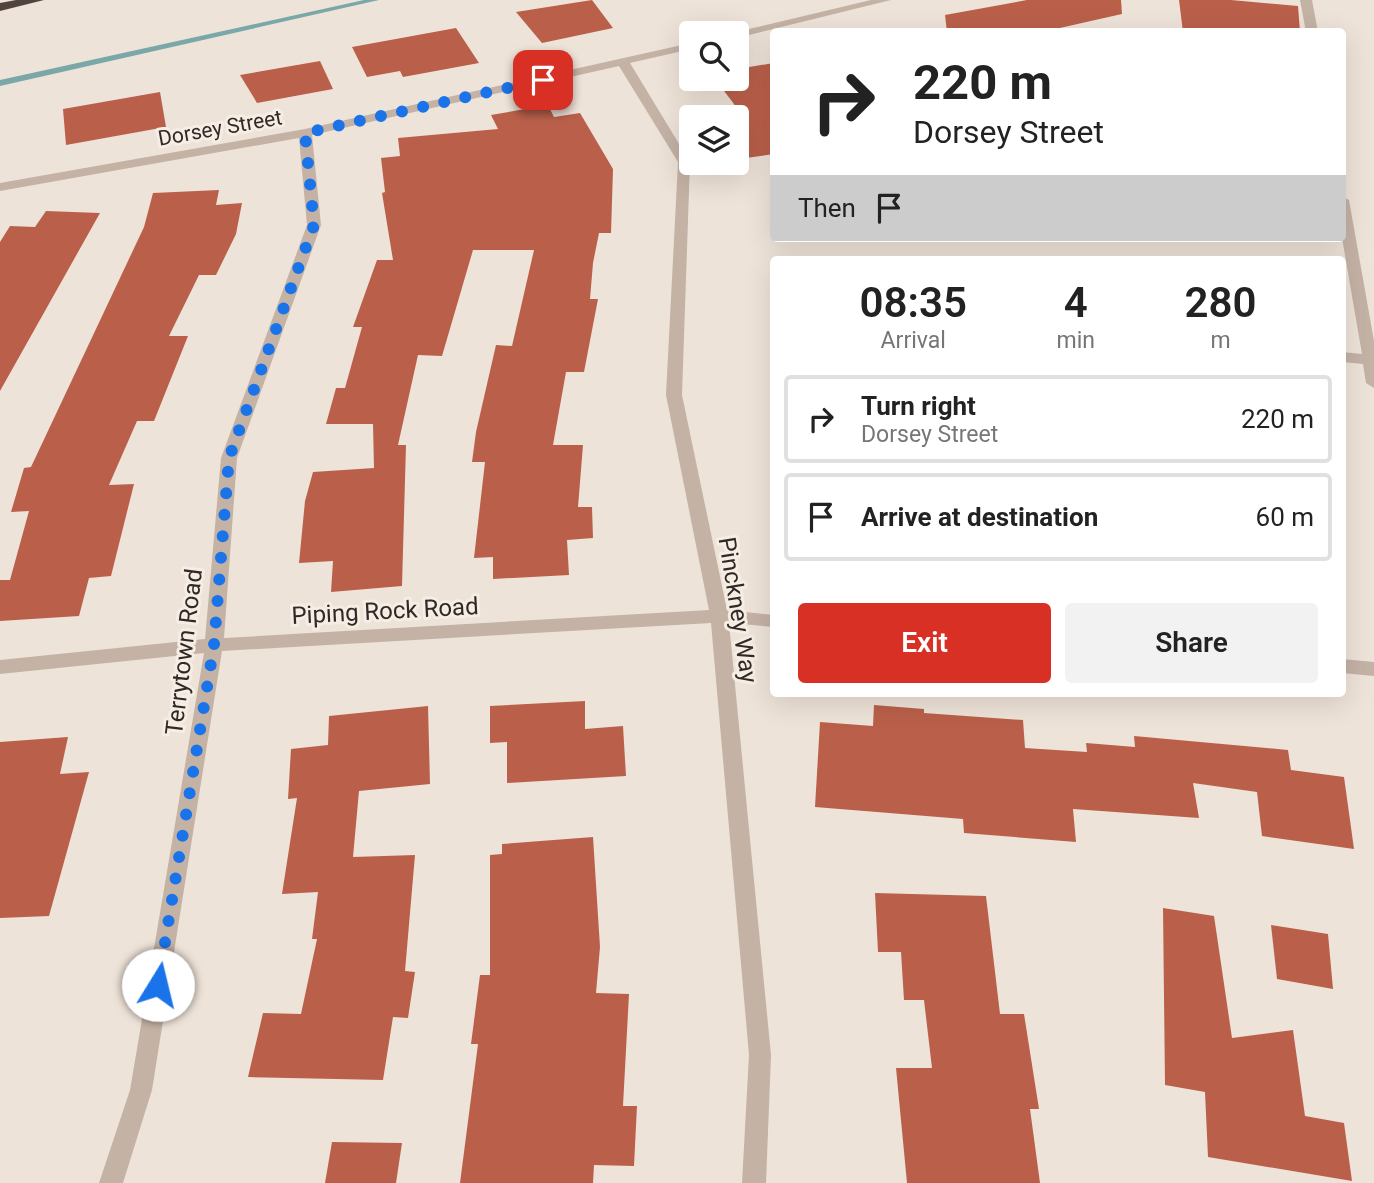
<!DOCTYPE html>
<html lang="en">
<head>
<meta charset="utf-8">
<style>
  body { margin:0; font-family:Roboto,sans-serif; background:#f2f2f2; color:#222; height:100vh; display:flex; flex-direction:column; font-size:26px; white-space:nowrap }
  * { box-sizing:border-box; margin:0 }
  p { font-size:23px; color:#767676 }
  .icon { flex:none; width:38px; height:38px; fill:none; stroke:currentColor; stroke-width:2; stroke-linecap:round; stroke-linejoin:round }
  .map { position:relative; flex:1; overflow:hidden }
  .details { position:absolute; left:770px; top:256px; width:576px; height:441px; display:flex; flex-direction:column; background:#fff; border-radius:7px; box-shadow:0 7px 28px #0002 }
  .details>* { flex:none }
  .hud { position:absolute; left:770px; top:28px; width:576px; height:214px; border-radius:7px; box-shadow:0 7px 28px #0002; background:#fff; color:#222; overflow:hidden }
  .controls { position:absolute; left:679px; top:21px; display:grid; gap:14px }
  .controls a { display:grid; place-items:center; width:70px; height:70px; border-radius:7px; background:#fff; box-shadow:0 7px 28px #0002; font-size:35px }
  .pin { position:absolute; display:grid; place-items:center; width:60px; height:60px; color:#fff; margin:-30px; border-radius:14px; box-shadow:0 4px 10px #0006 }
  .me { position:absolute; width:77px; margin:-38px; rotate:9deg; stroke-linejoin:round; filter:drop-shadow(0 0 5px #0008) }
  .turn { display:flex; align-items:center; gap:24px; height:147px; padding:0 28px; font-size:32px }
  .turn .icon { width:91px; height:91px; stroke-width:2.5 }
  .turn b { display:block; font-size:49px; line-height:60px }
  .then { display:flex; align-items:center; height:66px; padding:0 28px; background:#0003; gap:14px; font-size:26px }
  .eta { display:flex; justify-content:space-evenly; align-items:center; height:119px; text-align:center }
  .eta b { font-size:42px; font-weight:600; line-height:49px }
  .cta { display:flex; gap:14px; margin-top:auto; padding:14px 28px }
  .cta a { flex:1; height:80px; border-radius:7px; background:#d93025; color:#fff; font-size:28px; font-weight:600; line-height:80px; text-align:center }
  .cta a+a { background:#f2f2f2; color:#222 }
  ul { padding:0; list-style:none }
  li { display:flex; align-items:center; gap:21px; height:88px; margin:0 14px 10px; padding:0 14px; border:4px solid #e0e0e0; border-radius:7px }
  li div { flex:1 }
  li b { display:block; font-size:26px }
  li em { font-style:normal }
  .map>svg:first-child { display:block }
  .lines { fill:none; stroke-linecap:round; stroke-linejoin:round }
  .stream { fill:#7aa8a8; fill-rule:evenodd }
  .building { fill:#ba604a }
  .street { fill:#c4b2a5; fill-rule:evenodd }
  .highway { fill:#51433e; fill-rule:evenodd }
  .route { stroke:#1a73e8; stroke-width:12; stroke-dasharray:0 21.6 }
  .labels { text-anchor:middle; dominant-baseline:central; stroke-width:6; stroke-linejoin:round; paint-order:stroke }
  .far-street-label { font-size:21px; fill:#312926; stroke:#f6ede4 }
  .street-label { font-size:24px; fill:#312926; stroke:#f6ede4 }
</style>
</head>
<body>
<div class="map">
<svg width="1374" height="1183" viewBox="0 0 1374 1183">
  <rect width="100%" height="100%" fill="#eee3d8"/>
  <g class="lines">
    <polygon class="stream" points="364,0 379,0 0,86 0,80"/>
  </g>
  <g class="building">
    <polygon points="592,0 613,28 542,43 516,12"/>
    <polygon points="1027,0 1121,0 1122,14 1042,32 947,32 945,15"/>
    <polygon points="1179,0 1231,0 1298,6 1300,32 1183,32"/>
    <polygon points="456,28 479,63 403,77 400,71 367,77 352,47"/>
    <polygon points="320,61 333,89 257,103 240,75"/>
    <polygon points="774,63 774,154 746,158 737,140 737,108 715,79 737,79 737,69"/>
    <polygon points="160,92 166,127 66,145 63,109"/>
    <polygon points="548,105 554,117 580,113 613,169 611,233 599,233 593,263 590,299 598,299 584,372 566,372 553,445 583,445 578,507 592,507 593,538 567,540 569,575 493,579 493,557 474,558 485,462 472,462 476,432 496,345 512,346 534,250 473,250 442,356 418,355 398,445 406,445 402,586 331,592 333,561 299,563 305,501 313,472 374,468 373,424 326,424 336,388 345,388 362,327 353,327 377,260 393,260 382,193 385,192 381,158 400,156 398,138 498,129 491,115"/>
    <polygon points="219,190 216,205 242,203 236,234 216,275 199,275 169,336 188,336 154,421 137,421 109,485 134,484 111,576 89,578 79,616 0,621 0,580 10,580 29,511 11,512 24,468 31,467 144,227 153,193"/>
    <polygon points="46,211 100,213 0,391 0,242 10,226 35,227"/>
    <polygon points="585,701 585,729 623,726 626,776 507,783 507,742 490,743 490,706"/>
    <polygon points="874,705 924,709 924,713 1023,720 1025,748 1087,752 1086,743 1135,747 1134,736 1288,750 1291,770 1344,777 1354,849 1262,836 1257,792 1193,783 1199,818 1073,809 1076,842 964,833 963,819 815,807 820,722 873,726"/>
    <polygon points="428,706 430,784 359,791 353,857 415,855 405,971 415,972 408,1018 393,1017 383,1080 248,1077 263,1013 301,1014 317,939 312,939 318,892 282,894 297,798 288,799 291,749 328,745 329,716"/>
    <polygon points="68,737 60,774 89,772 49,916 0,918 0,742"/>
    <polygon points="593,837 600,947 596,993 629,994 623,1106 637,1106 634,1166 594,1165 593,1183 460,1183 478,1044 471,1044 480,975 490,975 490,855 502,854 502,844"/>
    <polygon points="875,893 986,896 1000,1014 1024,1014 1039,1109 1030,1109 1040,1183 907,1183 896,1068 932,1068 924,1000 904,1000 901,952 878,952"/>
    <polygon points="1163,908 1214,916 1232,1038 1293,1030 1305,1116 1344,1123 1352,1181 1208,1157 1205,1092 1165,1085"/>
    <polygon points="1271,925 1328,934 1333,989 1277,979"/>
    <polygon points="332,1142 402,1143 396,1183 325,1183"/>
  </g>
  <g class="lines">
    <g class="street">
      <polygon points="871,0 891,0 737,38 737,33 732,33"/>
      <polygon points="1300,0 1312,0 1318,32 1306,32"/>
      <path d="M691,43V49L630,63L690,162L682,395L727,610L774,615V627L729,623L771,1055L766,1183H742L749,1055L711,623L222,651L152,1090L123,1183H99L130,1090L204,653L0,674V660L205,639L221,458L307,225L299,138L0,191V183L305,129ZM619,66L678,162L666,395L709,610L224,638L237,458L321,225L312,135Z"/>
      <polygon points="1342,196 1349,200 1374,341 1374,388 1366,383 1363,364 1342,362 1342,352 1362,354 1342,238"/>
      <polygon points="1342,659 1374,662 1374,676 1342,673"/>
    </g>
    <polygon class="highway" points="16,0 44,0 0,11 0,3"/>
  </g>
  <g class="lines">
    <polyline class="route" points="158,985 214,645 229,458 314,225 305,133 543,80"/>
  </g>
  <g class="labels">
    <g class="far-street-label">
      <text transform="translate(220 128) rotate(-10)">Dorsey Street</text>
    </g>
    <g class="street-label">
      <text transform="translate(738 610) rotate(81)">Pinckney Way</text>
      <text transform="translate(385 611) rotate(-3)">Piping Rock Road</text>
      <text transform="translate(184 652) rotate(-83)">Terrytown Road</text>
    </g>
  </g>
</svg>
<div class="controls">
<a><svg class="icon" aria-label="search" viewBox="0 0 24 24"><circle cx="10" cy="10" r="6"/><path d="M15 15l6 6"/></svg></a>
<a><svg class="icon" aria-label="layers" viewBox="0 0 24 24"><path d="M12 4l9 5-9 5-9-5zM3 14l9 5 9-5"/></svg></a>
</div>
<div class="pin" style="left:543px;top:80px;background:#d93025"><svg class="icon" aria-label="arrive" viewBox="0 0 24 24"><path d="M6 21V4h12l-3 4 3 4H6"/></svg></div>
<svg class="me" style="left:158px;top:985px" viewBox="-20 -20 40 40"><circle r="19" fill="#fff"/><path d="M0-13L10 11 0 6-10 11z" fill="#1a73e8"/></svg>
<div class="hud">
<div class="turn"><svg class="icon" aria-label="right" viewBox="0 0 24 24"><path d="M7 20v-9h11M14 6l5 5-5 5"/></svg><div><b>220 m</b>Dorsey Street</div></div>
<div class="then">Then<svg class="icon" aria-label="arrive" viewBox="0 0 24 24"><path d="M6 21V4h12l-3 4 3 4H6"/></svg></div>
</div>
<section class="details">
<div class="eta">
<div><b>08:35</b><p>Arrival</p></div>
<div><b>4</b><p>min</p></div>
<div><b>280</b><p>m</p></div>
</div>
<ul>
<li><svg class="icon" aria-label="right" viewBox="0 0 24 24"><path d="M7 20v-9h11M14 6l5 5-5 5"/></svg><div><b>Turn right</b><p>Dorsey Street</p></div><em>220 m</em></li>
<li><svg class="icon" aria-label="arrive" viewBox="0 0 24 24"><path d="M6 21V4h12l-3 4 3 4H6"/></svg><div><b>Arrive at destination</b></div><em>60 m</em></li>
</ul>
<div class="cta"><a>Exit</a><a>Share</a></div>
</section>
</div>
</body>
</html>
